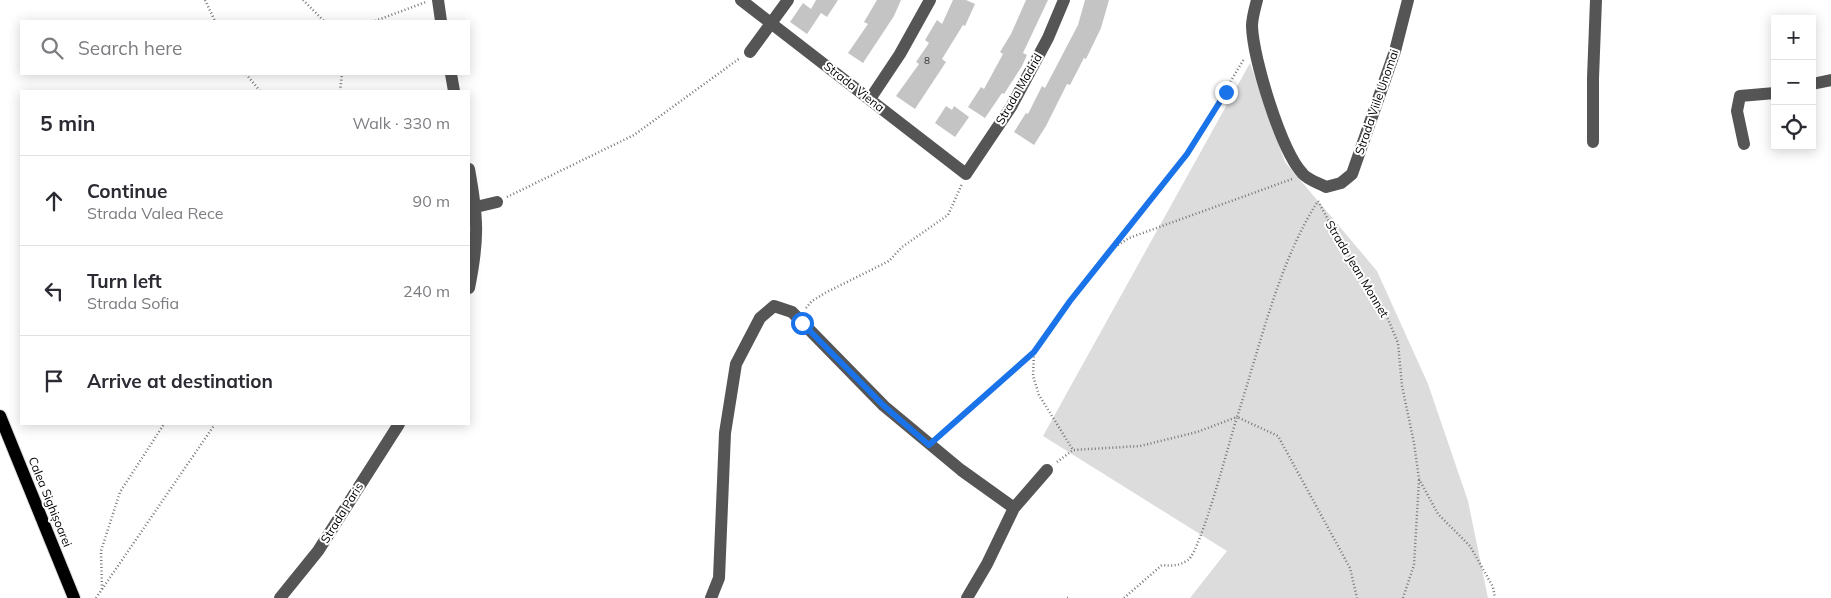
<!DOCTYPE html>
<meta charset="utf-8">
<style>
:root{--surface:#fff;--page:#f7f7f7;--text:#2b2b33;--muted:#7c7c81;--line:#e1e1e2}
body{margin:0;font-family:Mulish,sans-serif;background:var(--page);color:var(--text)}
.controls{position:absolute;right:15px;top:15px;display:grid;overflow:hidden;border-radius:0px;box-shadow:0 2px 12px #0003}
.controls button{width:45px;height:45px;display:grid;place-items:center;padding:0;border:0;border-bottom:1px solid var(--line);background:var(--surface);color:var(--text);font:25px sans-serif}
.stop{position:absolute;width:15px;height:15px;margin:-11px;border:4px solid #1a73e8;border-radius:50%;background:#fff}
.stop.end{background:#1a73e8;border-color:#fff;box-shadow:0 1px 5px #0008}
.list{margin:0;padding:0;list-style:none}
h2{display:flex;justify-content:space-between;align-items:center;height:65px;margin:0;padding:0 20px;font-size:21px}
h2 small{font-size:16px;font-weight:400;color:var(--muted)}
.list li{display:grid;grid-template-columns:32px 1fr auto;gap:15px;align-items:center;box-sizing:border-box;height:90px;padding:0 20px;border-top:1px solid var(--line)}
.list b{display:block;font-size:19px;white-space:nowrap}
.list p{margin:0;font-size:16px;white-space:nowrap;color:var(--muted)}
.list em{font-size:16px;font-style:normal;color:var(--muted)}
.icon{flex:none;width:28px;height:28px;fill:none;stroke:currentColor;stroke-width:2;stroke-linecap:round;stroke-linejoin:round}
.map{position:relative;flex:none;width:1831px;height:598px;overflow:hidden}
.search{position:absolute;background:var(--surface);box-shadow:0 2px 12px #0003;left:20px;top:20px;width:450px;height:55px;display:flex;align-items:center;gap:12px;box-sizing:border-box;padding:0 18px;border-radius:0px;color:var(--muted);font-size:19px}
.panel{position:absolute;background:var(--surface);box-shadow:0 2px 12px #0003;left:20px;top:90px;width:450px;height:335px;border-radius:0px}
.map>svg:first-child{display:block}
</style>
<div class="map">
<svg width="1831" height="598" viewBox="0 0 1831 598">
<rect width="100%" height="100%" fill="#fff"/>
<!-- green -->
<path fill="#dcdcdc" d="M 1250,63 L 1285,162 L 1377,271 L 1428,384 L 1468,501 L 1488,598 L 1190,598 L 1227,551 L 1043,436 Z"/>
<!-- building -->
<path fill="#c4c4c4" d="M 816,0 L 838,0 L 827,17 L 821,13 L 807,34 L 790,22 L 803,3 L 811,9 Z
M 877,0 L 901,0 L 894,16 L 863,63 L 848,53 L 868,24 L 864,22 Z
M 953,0 L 966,0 L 975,4 L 965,26 L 963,25 L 942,59 L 946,62 L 915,109 L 896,96 L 919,64 L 916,62 L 929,43 L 925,40 L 937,20 L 942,24 Z
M 1026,0 L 1048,0 L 1023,53 L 1027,55 L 1022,66 L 1004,94 L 1002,93 L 985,118 L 968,107 L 981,87 L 984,89 L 1003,54 L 1000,52 L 1011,34 Z
M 1085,0 L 1109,0 L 1101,28 L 1086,59 L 1084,58 L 1070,85 L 1067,84 L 1046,126 L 1034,145 L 1014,132 L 1026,113 L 1028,114 L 1042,86 L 1045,88 L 1078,25 Z
M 946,106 L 952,110 L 954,106 L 969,117 L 955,137 L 935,123 Z"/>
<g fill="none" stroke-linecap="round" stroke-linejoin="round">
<defs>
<path id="major" d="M 0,416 L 74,598"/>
</defs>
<!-- major casing -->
<use href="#major" stroke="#dbdbdb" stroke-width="14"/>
<!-- path -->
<path stroke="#777" stroke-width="2.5" stroke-dasharray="1 2.5" stroke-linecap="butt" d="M 205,0 L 215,21
M 303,0 L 324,21
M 375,21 L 426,2
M 246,74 L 260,91
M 340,91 L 342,74
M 507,197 L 634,135 L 740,58
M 1318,201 L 1341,244 L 1365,278 L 1385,312 L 1398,343 L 1402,386 L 1414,443 L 1419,479 L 1438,514 L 1470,546 L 1493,587 L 1495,598
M 1112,249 L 1129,238 L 1292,179
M 806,308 L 812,301 L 825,293 L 889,261 L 902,247 L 948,215 L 962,184
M 1034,353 L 1033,376 L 1039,395 L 1073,450 L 1140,446 L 1197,432 L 1237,417 C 1260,347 1278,263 1318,201
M 938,436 L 1034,352 L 1070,301 L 1187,154 L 1244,59
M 1057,462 L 1073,450
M 102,589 L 101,551 L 120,492 L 164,424
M 96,598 L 215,424
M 1067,598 L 1068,598
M 1124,598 L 1162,565 C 1172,566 1179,566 1188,560 C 1201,551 1230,439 1237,417 L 1278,436 L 1350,568 L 1357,598
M 1403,598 L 1414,565 L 1419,480"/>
<!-- minor -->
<path stroke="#555" stroke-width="12" d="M 438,0 L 441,21
M 741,0 L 966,174 L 1011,107 L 1048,38 L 1064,0
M 1257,0 C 1255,8 1252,18 1252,26 C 1253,58 1281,151 1303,174 C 1308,180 1319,183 1326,187 L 1341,183 L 1352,174 L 1395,51 L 1408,0
M 750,52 L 788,0
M 451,74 L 454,91
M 1812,84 L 1831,80
M 870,99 L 900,54 L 930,0
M 1593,142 L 1593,78 L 1596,0
M 1744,144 L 1737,111 L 1740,96 L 1775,93
M 469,169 C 478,218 479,239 469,288
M 476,207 L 497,202
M 280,598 L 318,551 L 399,424
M 711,598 L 719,578 L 725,433 L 736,364 L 760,318 L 774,306 L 792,312 L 884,406 L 961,470 L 1014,508
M 967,598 L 987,564 L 1014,508 L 1047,470"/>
<!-- major -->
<use href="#major" stroke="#000" stroke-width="12"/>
</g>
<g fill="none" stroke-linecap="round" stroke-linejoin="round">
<!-- route -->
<path stroke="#1a73e8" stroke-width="6" d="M 802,323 L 884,406 L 929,445 L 1034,352 L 1070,301 L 1187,154 L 1226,92"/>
</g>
<g text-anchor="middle" stroke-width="4" stroke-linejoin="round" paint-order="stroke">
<!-- number labels -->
<g font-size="10" fill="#313131">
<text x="927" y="64">8</text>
</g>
<!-- street labels -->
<g font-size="12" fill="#000" stroke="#fff">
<text transform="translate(854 87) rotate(38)" y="4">Strada Viena</text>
<text transform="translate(1019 89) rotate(-60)" y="4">Strada Madrid</text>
<text transform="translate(1377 102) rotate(-71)" y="4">Strada Viile Unomai</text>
<text transform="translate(1357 269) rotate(59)" y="4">Strada Jean Monnet</text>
<text transform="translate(50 502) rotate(68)" y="4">Calea Sighișoarei</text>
<text transform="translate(342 513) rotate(-58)" y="4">Strada Paris</text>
</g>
</g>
</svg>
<div class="controls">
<button>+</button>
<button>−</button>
<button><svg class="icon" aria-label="locate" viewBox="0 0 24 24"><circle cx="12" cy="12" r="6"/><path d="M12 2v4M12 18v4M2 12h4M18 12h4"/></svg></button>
</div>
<div class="stop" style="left:802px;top:323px"></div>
<div class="stop end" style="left:1226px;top:92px"></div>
<div class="search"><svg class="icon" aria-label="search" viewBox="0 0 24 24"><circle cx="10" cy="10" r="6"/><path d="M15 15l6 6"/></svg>Search here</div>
<section class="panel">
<h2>5 min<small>Walk · 330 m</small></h2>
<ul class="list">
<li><svg class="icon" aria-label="ahead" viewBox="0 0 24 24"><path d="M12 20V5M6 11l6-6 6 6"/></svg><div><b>Continue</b><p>Strada Valea Rece</p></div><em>90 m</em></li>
<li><svg class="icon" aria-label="left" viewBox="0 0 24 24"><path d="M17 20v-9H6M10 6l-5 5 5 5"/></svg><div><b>Turn left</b><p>Strada Sofia</p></div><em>240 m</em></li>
<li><svg class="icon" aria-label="arrive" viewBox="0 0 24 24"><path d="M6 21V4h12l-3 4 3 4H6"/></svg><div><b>Arrive at destination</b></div></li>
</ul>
</section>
</div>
